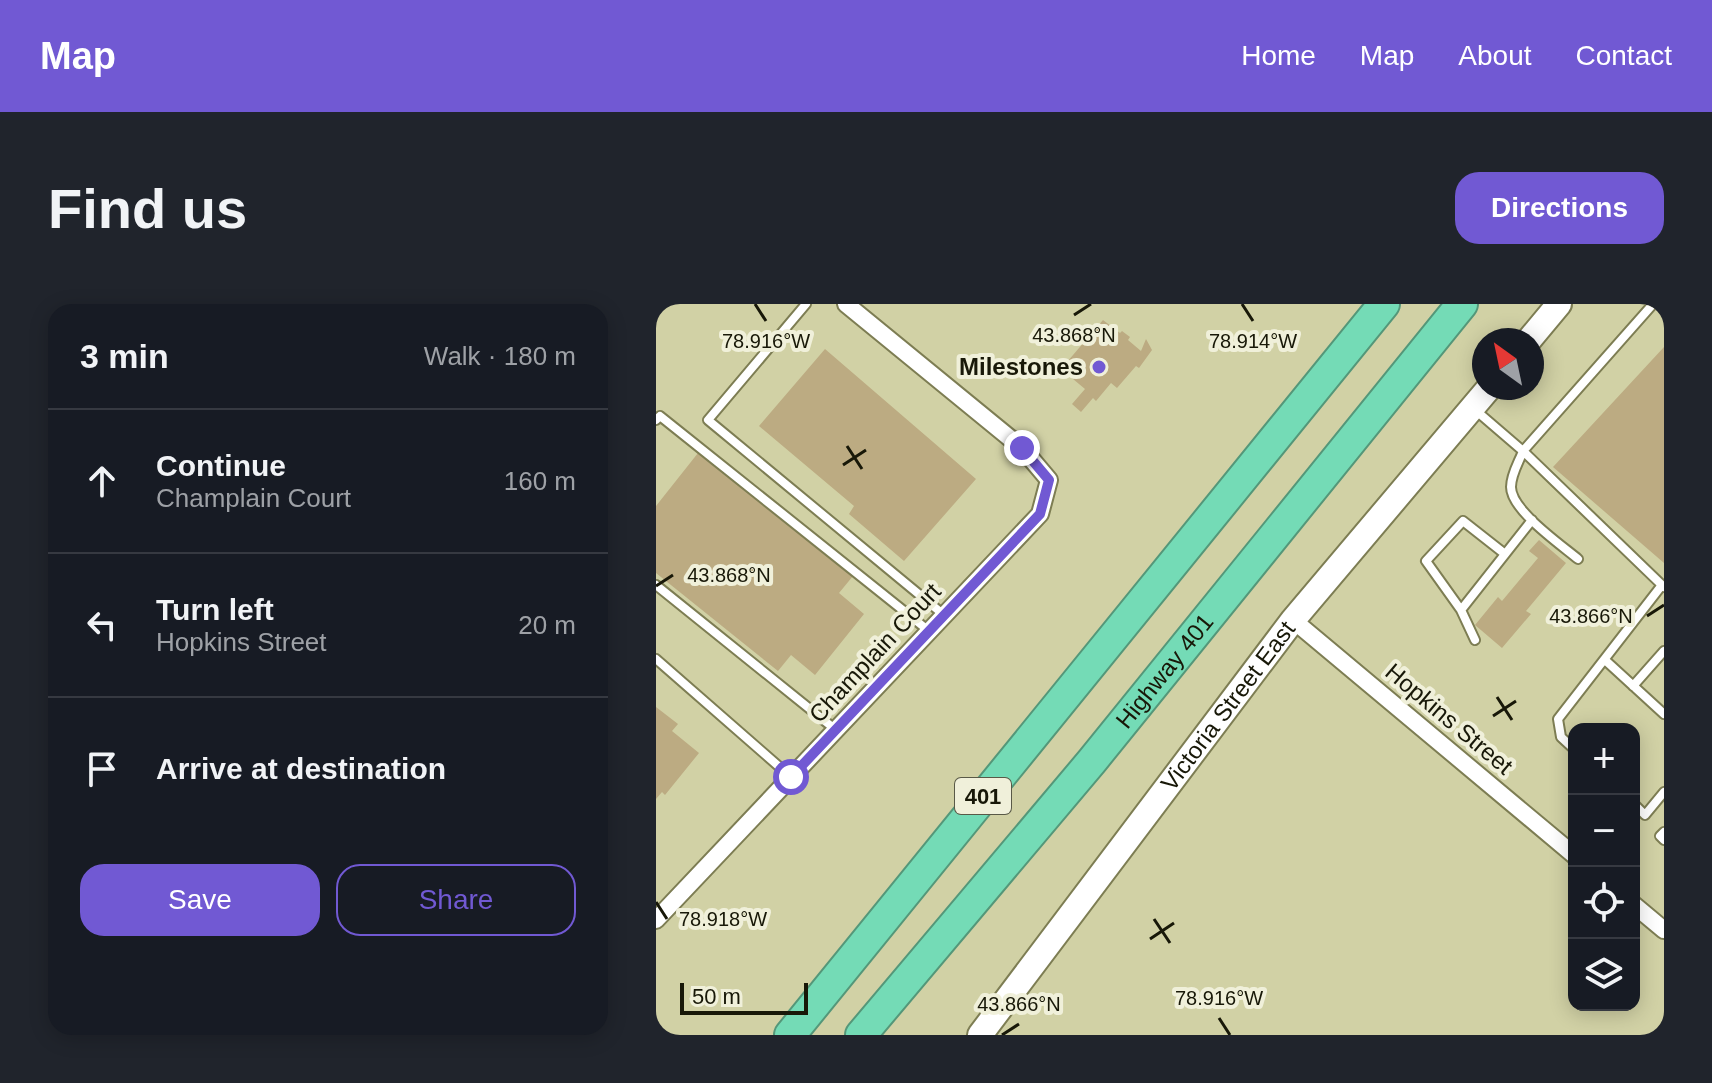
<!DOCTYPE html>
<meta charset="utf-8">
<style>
:root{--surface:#171b24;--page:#20242c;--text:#f1f3f6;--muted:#9ea1a6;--line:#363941;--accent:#7159d3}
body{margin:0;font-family:Helvetica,sans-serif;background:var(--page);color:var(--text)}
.controls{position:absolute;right:24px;bottom:24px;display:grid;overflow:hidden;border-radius:16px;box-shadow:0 4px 20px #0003}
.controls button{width:72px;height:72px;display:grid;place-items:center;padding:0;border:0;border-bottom:2px solid var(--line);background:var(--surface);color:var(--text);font:40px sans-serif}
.compass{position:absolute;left:816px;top:24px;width:72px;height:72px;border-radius:50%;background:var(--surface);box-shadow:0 4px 20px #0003;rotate:327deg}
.scale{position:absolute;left:24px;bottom:20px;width:128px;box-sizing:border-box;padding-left:8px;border:4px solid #181808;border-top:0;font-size:22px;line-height:28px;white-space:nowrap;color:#181808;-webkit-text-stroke:6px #f0f0da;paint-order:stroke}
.stop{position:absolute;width:24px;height:24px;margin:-18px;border:6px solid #7159d3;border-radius:50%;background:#fff}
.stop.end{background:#7159d3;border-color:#fff;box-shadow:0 2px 8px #0008}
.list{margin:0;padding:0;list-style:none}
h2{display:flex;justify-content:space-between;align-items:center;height:104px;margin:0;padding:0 32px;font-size:34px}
h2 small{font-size:26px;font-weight:400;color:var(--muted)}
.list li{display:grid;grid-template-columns:52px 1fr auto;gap:24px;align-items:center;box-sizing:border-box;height:144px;padding:0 32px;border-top:2px solid var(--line)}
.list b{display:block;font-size:30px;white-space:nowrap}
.list p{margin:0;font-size:26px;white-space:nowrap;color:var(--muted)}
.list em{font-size:26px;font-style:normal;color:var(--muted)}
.actions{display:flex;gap:16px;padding:24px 32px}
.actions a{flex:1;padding:18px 0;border:2px solid var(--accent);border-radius:24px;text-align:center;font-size:28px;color:var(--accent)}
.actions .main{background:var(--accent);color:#fff}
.icon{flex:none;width:44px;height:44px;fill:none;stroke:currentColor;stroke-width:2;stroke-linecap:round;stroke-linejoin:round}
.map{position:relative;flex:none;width:1008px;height:731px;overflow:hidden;border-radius:24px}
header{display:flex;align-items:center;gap:48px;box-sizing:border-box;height:112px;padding:0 40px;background:var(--accent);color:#fff}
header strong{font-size:38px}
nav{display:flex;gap:44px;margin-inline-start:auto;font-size:28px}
.intro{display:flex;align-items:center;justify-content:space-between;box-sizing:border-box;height:192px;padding:0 48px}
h1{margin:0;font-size:56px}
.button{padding:20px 36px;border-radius:24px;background:var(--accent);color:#fff;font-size:28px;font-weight:700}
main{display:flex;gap:48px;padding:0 48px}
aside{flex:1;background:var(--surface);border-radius:24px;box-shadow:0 4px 20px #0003}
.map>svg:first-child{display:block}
</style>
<header>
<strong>Map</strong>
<nav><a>Home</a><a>Map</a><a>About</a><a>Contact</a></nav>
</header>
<div class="intro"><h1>Find us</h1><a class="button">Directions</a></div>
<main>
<aside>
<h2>3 min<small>Walk · 180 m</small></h2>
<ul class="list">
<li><svg class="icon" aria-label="ahead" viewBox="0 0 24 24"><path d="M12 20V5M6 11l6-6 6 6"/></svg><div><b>Continue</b><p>Champlain Court</p></div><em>160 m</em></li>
<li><svg class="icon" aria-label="left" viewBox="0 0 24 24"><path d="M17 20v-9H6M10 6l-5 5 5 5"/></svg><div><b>Turn left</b><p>Hopkins Street</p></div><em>20 m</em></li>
<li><svg class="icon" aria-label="arrive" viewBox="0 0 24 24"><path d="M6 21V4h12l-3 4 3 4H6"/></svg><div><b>Arrive at destination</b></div></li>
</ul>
<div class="actions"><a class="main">Save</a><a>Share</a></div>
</aside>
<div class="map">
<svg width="1008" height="731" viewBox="0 0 1008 731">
<rect width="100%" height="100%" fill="#d1d1a5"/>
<!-- building -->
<path fill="#bcab82" d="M 447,16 L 464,29 L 466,27 L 474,33 L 472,36 L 485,47 L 490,35 L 496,46 L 483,64 L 480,62 L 461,84 L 455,79 L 440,97 L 437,94 L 425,108 L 416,100 L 429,85 L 405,65 Z
M 1008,43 L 1008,259 L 897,163 Z
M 169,45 L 320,175 L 248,257 L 193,210 L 198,202 L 103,122 Z
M 42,149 L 197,272 L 183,289 L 208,310 L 159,371 L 135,351 L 122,367 L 0,269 L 0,202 Z
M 883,236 L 910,259 L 870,307 L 875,310 L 846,344 L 819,321 L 842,293 L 846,297 L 882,254 L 873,247 Z
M 0,403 L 22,420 L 16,427 L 43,449 L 9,491 L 6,488 L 0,495 Z"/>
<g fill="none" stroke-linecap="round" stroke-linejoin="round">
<defs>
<path id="service" d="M 150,0 L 52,116 L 288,311
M 817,104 L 867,147 L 1008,283
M 0,116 L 4,112 L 273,327
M 849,250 L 807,217 L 770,257 L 805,306 L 876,216
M 922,255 C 904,240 855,206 855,183 C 855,170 863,158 867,147 L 997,0
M 0,281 L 180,426
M 805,306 L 819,336
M 0,355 L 135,473
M 949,356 L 1008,410
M 977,382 L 1008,347
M 918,445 L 905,433 L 902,415 L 1006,281
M 978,500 L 989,511 L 1008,488
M 1008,528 L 1004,532 L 1008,536"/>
<path id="minor" d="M 637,316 L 918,551
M 978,601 L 1008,626
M 0,616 L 384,210 L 393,176 L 366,144 L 190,0"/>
<g id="secondary">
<path d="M 873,36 L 903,0"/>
<path id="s1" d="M 324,731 L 637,316 L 833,84"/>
</g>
<g id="motorway">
<path d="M 134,731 L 728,0"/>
<path id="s2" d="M 205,731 L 436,457 L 806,0"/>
</g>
</defs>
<!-- service casing -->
<use href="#service" stroke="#7d7d53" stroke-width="12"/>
<!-- minor casing -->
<use href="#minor" stroke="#7d7d53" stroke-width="20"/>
<!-- secondary casing -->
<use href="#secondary" stroke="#7d7d53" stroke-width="28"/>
<!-- motorway casing -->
<use href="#motorway" stroke="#549779" stroke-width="34"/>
<!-- service -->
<use href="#service" stroke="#fff" stroke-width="8"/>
<!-- minor -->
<use href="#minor" stroke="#fff" stroke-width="16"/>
<!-- secondary -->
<use href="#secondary" stroke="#fff" stroke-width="24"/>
<!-- motorway -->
<use href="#motorway" stroke="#74dbb6" stroke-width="30"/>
</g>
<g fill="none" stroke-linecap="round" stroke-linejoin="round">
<!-- route -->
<path stroke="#7159d3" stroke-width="10" d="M 135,473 L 384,210 L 393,176 L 366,144"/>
</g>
<!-- ticks -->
<path fill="none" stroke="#181808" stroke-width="3" d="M 99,0 L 110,17M 586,0 L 597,17M 418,11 L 435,0M 191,142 L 206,165M 187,161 L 210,146M 0,282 L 17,271M 991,312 L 1008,301M 841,393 L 856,416M 837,412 L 860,397M 0,598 L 11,615M 498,615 L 514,639M 494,635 L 518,619M 563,714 L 574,731M 346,731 L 363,720"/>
<!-- markers -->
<circle fill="#7159d3" stroke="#f0f0da" stroke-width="3" cx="443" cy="63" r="8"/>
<g text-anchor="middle" stroke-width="8" stroke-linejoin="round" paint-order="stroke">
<!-- shield labels -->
<rect fill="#f0f0da" stroke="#595947" stroke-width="2" x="299" y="474" width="56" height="36" rx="6"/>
<g font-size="22" font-weight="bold" fill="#181808">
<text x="327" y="500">401</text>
</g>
<!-- poi labels -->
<g font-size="24" font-weight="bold" fill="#181808" stroke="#f0f0da" text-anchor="end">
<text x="427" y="71">Milestones</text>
</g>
<!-- street labels -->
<g font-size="24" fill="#181808" stroke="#f0f0da">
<text transform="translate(219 349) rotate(-47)" y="8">Champlain Court</text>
<text dy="8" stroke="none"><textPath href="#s2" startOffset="474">Highway 401</textPath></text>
<text dy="8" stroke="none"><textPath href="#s1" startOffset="412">Victoria Street East</textPath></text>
<text transform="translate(793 415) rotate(40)" y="8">Hopkins Street</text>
</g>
</g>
<g font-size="20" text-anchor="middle" fill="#181808" stroke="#f0f0da" stroke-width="8" stroke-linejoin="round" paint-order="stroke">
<text x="418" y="38">43.868°N</text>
<text x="110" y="44">78.916°W</text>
<text x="597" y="44">78.914°W</text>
<text x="73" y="278">43.868°N</text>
<text x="935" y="319">43.866°N</text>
<text x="67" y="622">78.918°W</text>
<text x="563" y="701">78.916°W</text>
<text x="363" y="707">43.866°N</text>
</g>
</svg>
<div class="controls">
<button>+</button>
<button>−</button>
<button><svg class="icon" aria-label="locate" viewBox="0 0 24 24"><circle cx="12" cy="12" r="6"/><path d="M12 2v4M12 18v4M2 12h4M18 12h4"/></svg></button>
<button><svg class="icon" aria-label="layers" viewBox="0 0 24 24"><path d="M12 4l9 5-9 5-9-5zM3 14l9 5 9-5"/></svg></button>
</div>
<svg class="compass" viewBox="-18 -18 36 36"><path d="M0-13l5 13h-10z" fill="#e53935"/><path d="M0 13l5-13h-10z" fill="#9ea1a6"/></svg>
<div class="scale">50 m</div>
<div class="stop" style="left:135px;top:473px"></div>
<div class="stop end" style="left:366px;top:144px"></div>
</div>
</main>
